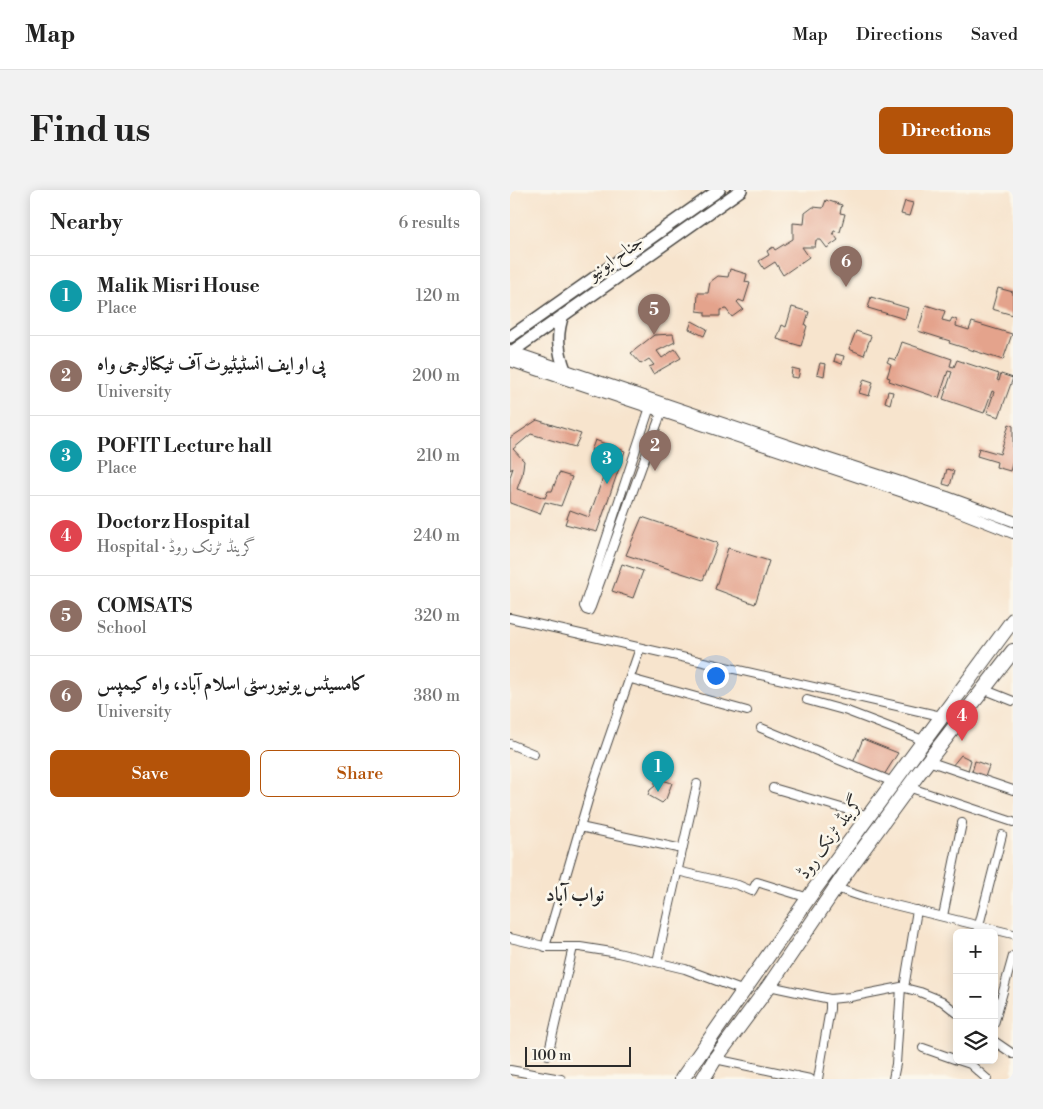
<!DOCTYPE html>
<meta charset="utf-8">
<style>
:root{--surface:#fff;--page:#f2f2f2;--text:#222;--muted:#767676;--line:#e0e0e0;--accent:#b45309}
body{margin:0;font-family:"Libre Bodoni",Amiri,serif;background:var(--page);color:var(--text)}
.controls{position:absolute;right:15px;bottom:15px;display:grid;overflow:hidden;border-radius:8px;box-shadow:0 2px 12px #0003}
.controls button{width:45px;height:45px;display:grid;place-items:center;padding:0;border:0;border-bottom:1px solid var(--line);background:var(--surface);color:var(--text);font:25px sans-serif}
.scale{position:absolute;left:15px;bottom:12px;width:106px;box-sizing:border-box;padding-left:5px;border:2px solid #2b2b2b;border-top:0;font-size:14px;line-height:18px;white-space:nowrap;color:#2b2b2b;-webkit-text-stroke:4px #fbf7ec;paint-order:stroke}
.you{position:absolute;left:205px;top:485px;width:18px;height:18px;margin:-12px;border:4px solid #fff;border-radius:50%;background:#1a73e8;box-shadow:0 0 0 8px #1a73e833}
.badge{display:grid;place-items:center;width:32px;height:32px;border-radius:50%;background:var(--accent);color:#fff;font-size:16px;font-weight:700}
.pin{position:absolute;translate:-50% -41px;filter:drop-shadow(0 1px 2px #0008)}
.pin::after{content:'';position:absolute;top:26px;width:18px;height:15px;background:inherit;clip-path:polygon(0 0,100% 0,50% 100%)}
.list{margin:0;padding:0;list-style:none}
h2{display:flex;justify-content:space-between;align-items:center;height:65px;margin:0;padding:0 20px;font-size:21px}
h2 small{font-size:16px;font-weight:400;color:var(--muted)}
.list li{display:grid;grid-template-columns:32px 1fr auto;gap:15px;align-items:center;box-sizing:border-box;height:80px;padding:0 20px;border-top:1px solid var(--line)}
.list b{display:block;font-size:19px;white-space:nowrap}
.list p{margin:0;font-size:16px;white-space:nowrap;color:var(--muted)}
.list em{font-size:16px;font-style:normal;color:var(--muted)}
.actions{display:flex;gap:10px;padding:15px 20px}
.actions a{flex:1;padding:11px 0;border:1px solid var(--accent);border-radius:8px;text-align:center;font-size:18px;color:var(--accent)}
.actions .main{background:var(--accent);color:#fff}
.icon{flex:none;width:28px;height:28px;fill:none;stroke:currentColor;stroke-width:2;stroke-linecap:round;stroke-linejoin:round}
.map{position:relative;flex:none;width:503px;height:889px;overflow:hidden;border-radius:8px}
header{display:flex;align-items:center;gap:30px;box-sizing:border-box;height:70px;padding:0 25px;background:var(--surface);border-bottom:1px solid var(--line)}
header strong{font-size:24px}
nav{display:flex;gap:28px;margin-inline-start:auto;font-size:18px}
.intro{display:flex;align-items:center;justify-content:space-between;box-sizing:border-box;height:120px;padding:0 30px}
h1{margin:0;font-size:35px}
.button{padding:12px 22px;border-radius:8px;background:var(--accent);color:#fff;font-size:18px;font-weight:700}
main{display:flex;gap:30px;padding:0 30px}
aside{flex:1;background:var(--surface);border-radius:8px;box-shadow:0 2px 12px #0003}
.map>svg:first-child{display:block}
</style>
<header>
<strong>Map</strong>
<nav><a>Map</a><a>Directions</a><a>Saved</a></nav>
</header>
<div class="intro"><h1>Find us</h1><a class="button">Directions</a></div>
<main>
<aside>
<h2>Nearby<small>6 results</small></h2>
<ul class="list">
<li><span class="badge" style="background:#0f9aa8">1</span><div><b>Malik Misri House</b><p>Place</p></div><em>120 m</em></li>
<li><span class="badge" style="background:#8d6e63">2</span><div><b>پی او ایف انسٹیٹیوٹ آف ٹیکنالوجی واہ</b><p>University</p></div><em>200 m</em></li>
<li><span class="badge" style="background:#0f9aa8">3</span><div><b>POFIT Lecture hall</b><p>Place</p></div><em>210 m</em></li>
<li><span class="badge" style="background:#e0444e">4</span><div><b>Doctorz Hospital</b><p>Hospital · گرینڈ ٹرنک روڈ</p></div><em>240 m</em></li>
<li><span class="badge" style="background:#8d6e63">5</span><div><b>COMSATS</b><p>School</p></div><em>320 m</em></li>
<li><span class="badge" style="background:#8d6e63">6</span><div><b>کامسیٹس یونیورسٹی اسلام آباد، واہ کیمپس</b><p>University</p></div><em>380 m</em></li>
</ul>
<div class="actions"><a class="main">Save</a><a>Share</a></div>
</aside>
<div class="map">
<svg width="503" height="889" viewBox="0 0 503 889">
<rect width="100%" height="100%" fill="#fbf7ec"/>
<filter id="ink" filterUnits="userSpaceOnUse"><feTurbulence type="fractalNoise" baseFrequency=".02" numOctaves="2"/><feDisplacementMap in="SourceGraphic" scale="10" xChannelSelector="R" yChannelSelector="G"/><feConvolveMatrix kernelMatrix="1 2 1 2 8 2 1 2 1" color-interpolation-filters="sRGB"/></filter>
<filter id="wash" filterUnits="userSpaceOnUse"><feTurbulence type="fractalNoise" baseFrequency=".0096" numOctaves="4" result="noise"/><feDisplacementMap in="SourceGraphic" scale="20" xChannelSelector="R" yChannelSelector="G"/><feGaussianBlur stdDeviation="1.12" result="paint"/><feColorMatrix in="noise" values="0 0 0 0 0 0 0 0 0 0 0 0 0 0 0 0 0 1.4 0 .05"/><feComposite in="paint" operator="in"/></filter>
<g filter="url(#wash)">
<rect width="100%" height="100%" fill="#f7e4cd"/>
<g id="blocks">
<!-- building -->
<path fill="#e4a38c" d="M 316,10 L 332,15 L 330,23 L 335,24 L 330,42 L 324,41 L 323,43 L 328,50 L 317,58 L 311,50 L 306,50 L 305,57 L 292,57 L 299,67 L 273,85 L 265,72 L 254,79 L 249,71 L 259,65 L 257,61 L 263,57 L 265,60 L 283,49 L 283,33 L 294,34 L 295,23 L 303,17 L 313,18 Z
M 395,11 L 403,13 L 399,26 L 391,24 Z
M 220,79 L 237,84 L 235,92 L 240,93 L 234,112 L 229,110 L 227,112 L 233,119 L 222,127 L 216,119 L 210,120 L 210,126 L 195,126 L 195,122 L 187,121 L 188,103 L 198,103 L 200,92 L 208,86 L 218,87 Z
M 488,98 L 503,102 L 503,125 L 482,119 Z
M 361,107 L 398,118 L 395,129 L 358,118 Z
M 416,115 L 435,121 L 432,130 L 440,132 L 442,128 L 447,130 L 446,136 L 459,140 L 462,132 L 502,144 L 493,170 L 439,153 L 440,151 L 408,141 Z
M 282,117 L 299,122 L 295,135 L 297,136 L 291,156 L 267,149 L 272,135 L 276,137 Z
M 182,131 L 197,139 L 194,146 L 179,139 Z
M 346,141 L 361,146 L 354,165 L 339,159 Z
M 163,144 L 165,152 L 147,161 L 152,168 L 165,159 L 171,168 L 143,184 L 139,177 L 144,175 L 139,169 L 131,174 L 121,163 L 144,145 Z
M 392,152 L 442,169 L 440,176 L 444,177 L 447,170 L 489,184 L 487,190 L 489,191 L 491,184 L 503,188 L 489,227 L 477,223 L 484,202 L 482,201 L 474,223 L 433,209 L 442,182 L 438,181 L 429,208 L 379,191 L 380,188 L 377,187 L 381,174 L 377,172 L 379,168 L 386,170 Z
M 326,164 L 334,166 L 332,174 L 324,171 Z
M 310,173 L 316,174 L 314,186 L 307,184 Z
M 282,178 L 290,180 L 288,188 L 281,187 Z
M 354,189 L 363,192 L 359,206 L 349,203 Z
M 378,201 L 383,202 L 380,214 L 375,212 Z
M 27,230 L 71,244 L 65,257 L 21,244 L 3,259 L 14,271 L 12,285 L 7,299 L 35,308 L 38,301 L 42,301 L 49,283 L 62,287 L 51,316 L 35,312 L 30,324 L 0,313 L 0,287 L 3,278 L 0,280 L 0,248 Z
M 499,234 L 503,236 L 503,271 L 500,281 L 486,277 L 487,272 L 467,266 L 469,258 L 490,264 Z
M 85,250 L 115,261 L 87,342 L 55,334 L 60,320 L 79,327 L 100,268 L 81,261 Z
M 437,279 L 444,281 L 440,296 L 433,294 Z
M 132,327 L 208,353 L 193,390 L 116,365 Z
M 218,358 L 259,371 L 245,414 L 205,399 Z
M 112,374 L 133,381 L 123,408 L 102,401 Z
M 353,549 L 388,563 L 374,585 L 343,573 Z
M 451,565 L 461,570 L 458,581 L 442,576 Z
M 465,571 L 479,576 L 475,587 L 462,582 Z
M 149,589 L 162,593 L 156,609 L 152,613 L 138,605 L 140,600 L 145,596 L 145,592 Z"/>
</g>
</g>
<g filter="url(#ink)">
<use href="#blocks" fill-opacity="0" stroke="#4a4743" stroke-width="1"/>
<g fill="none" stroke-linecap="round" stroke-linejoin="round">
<defs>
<path id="street" d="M 141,214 L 74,416 L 76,420 L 79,421 L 81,417 L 153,218
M 0,428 L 431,526
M 121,489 L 237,521
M 473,499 L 503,511
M 297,510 L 337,521 L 413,550
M 251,538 L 383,592
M 0,554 L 24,564
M 418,571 L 503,600
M 398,597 L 503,632
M 263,598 L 359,626
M 70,637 L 172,659
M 167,681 L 228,695 L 242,701 L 247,692 L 299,708
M 326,698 L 356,708 L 503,744
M 433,726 L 452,633
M 467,743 L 492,645
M 0,748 L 38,757 L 70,757 L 108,763 L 175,779 L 234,801
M 35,757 L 81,600 L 130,458
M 147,772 L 187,594
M 259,796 L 320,809 L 340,807 L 391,797 L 410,802 L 432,811 L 447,823
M 394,798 L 407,720
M 484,834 L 503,766
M 484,851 L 503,864
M 413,858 L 447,870
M 38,865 L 63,757
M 205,869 L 300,889
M 448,870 L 460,874 L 477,889
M 0,880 L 51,889
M 308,889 L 320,819 L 320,809
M 383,889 L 386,874 L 391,797"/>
<path id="secondary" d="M 0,161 L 304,264 L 437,307 L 503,331
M 0,171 L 435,316 L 503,343"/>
<path id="primary" d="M 53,125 C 46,145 48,161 55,180
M 0,147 L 209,0
M 0,163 L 231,0"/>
<path id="highway" d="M 172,889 L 304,700 L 503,430
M 193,889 L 205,869 L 259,796 L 335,684 L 408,584 L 503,461"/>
</defs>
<!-- street casing -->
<use href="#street" stroke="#4a4743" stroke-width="10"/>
<!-- secondary casing -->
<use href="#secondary" stroke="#4a4743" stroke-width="12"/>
<!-- primary casing -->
<use href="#primary" stroke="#4a4743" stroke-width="14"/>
<!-- highway casing -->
<use href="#highway" stroke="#4a4743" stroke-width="16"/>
<!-- street -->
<use href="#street" stroke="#fff" stroke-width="8"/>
<!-- secondary -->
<use href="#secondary" stroke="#fff" stroke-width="10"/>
<!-- primary -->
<use href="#primary" stroke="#fff" stroke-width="11"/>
<!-- highway -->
<use href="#highway" stroke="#fff" stroke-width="14"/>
</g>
</g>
<g text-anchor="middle" stroke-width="5" stroke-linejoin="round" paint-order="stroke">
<!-- street labels -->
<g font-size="18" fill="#2b2b2b" stroke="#fbf7ec">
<text transform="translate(105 67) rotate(-35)" y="6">جناح ایونیو</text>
<text transform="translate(320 647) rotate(-54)" y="6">گرینڈ ٹرنک روڈ</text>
</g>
<!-- quarter labels -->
<g font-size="20" font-weight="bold" fill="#2b2b2b" stroke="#fbf7ec">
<text x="65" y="711">نواب آباد</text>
</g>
</g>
</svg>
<div class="controls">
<button>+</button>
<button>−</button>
<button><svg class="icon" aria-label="layers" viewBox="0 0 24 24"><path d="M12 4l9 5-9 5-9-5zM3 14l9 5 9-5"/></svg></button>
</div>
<div class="scale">100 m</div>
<div class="you"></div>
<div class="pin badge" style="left:148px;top:602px;background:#0f9aa8">1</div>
<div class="pin badge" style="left:145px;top:281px;background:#8d6e63">2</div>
<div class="pin badge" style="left:97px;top:294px;background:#0f9aa8">3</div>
<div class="pin badge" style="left:452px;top:551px;background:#e0444e">4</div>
<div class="pin badge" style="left:144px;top:145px;background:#8d6e63">5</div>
<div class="pin badge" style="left:336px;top:97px;background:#8d6e63">6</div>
</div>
</main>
